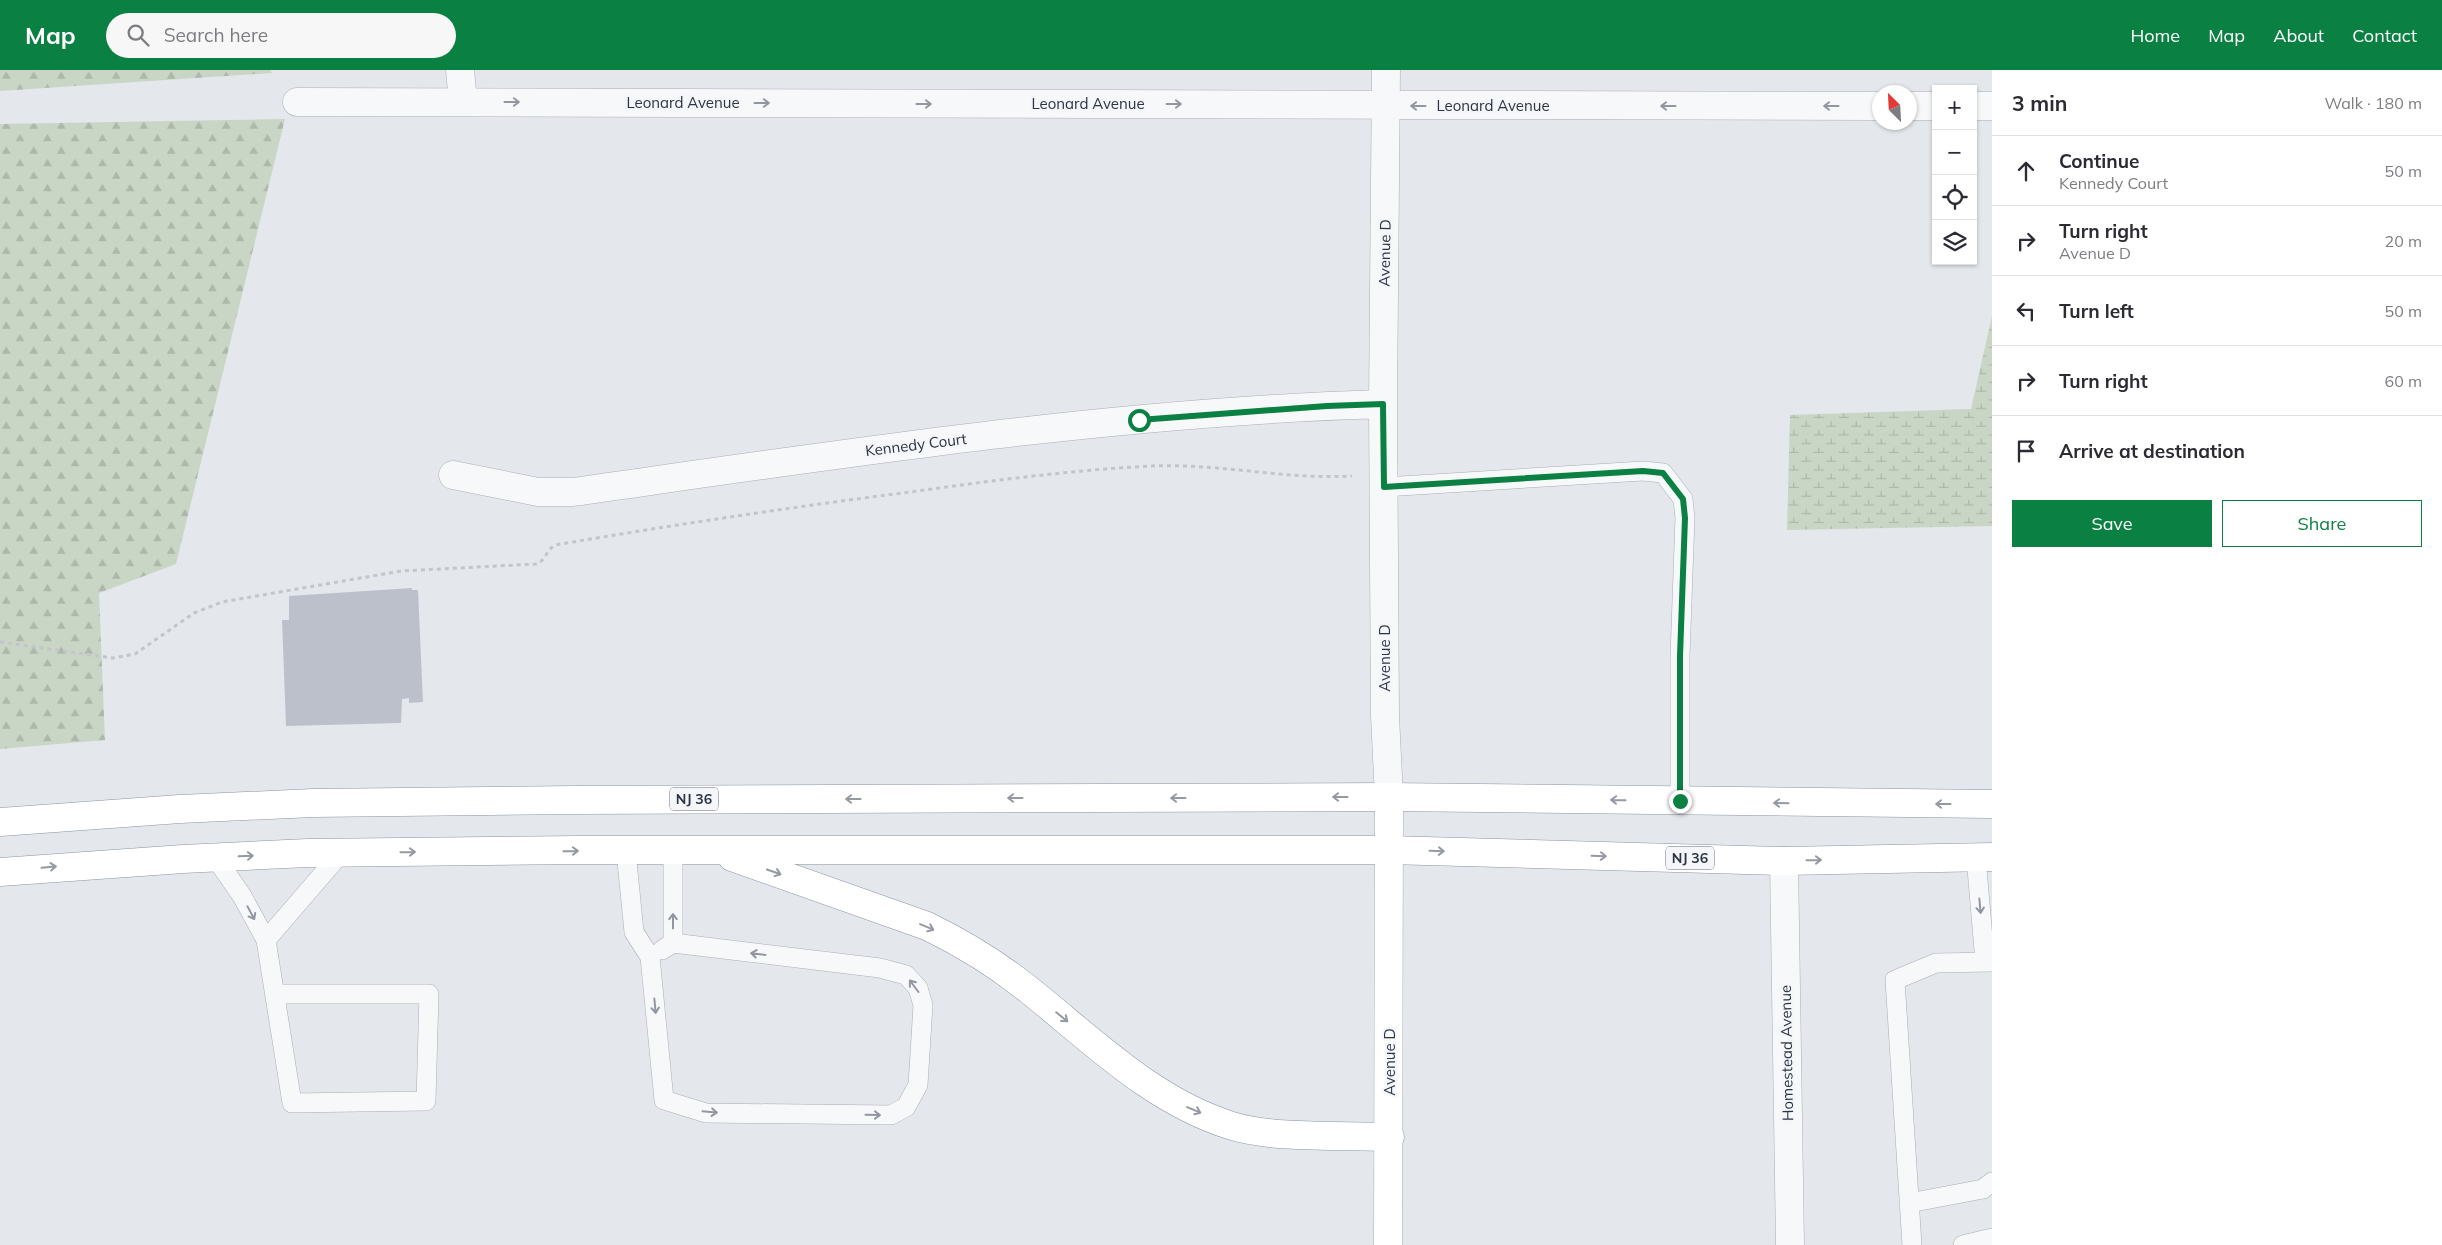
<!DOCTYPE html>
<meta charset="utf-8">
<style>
:root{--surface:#fff;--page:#f7f7f7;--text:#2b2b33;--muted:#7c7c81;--line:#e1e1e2;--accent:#0b8043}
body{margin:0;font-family:Mulish,sans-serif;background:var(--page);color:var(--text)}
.controls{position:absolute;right:15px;top:15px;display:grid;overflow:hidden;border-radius:0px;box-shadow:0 1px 4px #0004}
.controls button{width:45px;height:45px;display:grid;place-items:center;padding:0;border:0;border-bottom:1px solid var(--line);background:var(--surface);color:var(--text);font:25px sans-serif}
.compass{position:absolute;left:1872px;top:15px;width:45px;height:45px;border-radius:50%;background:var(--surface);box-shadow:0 1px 4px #0004;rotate:336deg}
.stop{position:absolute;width:15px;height:15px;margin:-11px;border:4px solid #0b8043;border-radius:50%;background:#fff}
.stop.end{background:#0b8043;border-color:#fff;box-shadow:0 1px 5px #0008}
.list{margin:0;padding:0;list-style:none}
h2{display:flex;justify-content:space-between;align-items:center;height:65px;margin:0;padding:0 20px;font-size:21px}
h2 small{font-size:16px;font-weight:400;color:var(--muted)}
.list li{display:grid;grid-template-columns:32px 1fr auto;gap:15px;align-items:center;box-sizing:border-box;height:70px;padding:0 20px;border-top:1px solid var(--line)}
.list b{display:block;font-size:19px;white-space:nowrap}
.list p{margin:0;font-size:16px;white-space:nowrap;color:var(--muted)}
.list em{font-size:16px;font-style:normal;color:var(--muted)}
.actions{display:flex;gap:10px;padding:15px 20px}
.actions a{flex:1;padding:11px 0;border:1px solid var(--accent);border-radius:0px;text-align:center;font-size:18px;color:var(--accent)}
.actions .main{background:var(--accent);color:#fff}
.icon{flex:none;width:28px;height:28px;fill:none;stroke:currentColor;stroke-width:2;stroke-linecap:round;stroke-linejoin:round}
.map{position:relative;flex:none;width:1992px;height:1175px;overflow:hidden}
header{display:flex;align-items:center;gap:30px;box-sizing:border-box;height:70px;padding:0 25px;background:var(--accent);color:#fff}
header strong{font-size:24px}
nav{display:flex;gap:28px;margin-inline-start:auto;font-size:18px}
.search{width:350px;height:45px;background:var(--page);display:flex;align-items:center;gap:12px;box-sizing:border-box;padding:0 18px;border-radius:28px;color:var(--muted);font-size:19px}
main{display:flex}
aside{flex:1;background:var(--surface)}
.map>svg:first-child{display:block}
</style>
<header>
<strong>Map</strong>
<div class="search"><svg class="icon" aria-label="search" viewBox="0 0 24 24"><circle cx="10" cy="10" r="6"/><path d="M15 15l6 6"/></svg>Search here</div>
<nav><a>Home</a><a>Map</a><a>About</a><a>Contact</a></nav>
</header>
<main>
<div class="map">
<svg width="1992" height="1175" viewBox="0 0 1992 1175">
<defs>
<pattern id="forest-firs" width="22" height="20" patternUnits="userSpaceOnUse" patternTransform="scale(1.25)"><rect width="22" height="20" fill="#c9d6c5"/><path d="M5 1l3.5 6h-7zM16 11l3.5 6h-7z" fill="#adb8ab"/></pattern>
<pattern id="wetland-marsh" width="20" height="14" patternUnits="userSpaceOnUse" patternTransform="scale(1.25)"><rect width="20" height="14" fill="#c9d6c5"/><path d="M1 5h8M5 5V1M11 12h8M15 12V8" fill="none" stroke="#adb8ab"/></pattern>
</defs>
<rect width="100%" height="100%" fill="#e4e7ec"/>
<!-- forest -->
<path fill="url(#forest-firs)" d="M 0,0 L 270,0 L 272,3 L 0,21 Z
M 285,49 L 176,494 L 99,523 L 105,670 L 0,679 L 0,54 Z"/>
<!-- wetland -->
<path fill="url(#wetland-marsh)" d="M 1992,246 L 1992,456 L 1787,460 L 1790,345 L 1971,339 Z"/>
<!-- building -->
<path fill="#bbc0ca" d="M 412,518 L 412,520 L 418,520 L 423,632 L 409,633 L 409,628 L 402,629 L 401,653 L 286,656 L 282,550 L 289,550 L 289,526 Z"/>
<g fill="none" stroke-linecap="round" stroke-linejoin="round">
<defs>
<path id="lane" d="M 1384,417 L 1643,401 L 1663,403 L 1683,429 L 1685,448 L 1680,586 L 1680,731
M 626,781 L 634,862 L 650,887 L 664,1030 L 706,1043 L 891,1045 L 906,1037 L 918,1015 L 923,935 L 918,918 L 906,905 L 880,898 L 673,873
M 215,787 L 242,826 L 266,870 L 341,783
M 1976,787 L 1985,892
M 266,870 L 292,1033 L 426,1031 L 429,924 L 275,924
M 662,880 L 673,873 L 673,781
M 1909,1133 L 1983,1119 L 1992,1112
M 1912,1175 L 1895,910 L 1936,893 L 1992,892
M 1963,1175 L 1992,1168"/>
<path id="street" d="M 460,0 L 463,32
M 1386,0 L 1383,334 L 1385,646 L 1389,727
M 297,32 L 1880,36
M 1910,36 L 1936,36
M 1973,36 L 1992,36
M 453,405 L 538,422 L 573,422 C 842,384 1112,342 1383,334
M 1784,791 L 1790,1175"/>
<path id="secondary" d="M 1388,1175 L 1389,727"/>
<path id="highway" d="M 0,752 L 180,739 L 313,733 L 575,730 L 1389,727 L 1992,734
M 732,787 L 927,856 C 962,873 998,895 1029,920 C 1093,971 1152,1031 1232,1056 C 1275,1069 1343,1065 1390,1067
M 0,802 L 183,789 L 308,783 L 579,780 L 1388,780 L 1784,791 L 1992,787"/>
</defs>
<!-- lane casing -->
<use href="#lane" stroke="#a9aeb7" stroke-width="20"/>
<!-- street casing -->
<use href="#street" stroke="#a9aeb7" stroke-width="29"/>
<!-- secondary casing -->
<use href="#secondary" stroke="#a9aeb7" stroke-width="29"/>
<!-- highway casing -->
<use href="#highway" stroke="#8b94a3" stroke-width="29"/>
<!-- path -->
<path stroke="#c2c5cb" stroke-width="3" stroke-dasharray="4 4" stroke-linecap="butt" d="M 0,572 L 113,588 L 135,584 L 194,543 L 222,532 L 401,501 L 536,494 C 546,491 546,480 555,475 C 673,455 792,437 910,422 C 990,411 1071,400 1151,396 C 1219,393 1285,410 1352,406"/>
<!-- lane -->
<use href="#lane" stroke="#f7f8fa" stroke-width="19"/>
<!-- street -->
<use href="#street" stroke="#f7f8fa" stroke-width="28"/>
<!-- secondary -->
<use href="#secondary" stroke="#fff" stroke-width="28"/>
<!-- highway -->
<use href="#highway" stroke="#fff" stroke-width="28"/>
</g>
<!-- one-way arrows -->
<defs><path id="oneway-shaft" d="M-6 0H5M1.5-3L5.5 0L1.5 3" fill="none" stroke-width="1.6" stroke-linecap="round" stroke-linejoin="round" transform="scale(1.25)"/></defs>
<g stroke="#9196a0">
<use href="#oneway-shaft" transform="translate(512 32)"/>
<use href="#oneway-shaft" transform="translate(762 33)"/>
<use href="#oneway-shaft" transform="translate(924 34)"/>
<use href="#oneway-shaft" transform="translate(1174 34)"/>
<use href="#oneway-shaft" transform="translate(1418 36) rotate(-180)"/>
<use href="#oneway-shaft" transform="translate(1668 36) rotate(180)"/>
<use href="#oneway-shaft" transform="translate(1831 36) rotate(180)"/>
<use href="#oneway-shaft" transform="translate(1980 836) rotate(85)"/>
<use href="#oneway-shaft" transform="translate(251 843) rotate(62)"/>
<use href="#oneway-shaft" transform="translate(673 851) rotate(-90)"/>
<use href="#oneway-shaft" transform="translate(758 884) rotate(-173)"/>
<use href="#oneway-shaft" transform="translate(914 916) rotate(-127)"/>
<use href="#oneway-shaft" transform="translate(655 936) rotate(85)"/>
<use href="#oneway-shaft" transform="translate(710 1042) rotate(5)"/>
<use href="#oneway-shaft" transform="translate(873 1045) rotate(1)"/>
</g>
<g stroke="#959aa2">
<use href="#oneway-shaft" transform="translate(1340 727) rotate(180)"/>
<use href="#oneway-shaft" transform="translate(1015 728) rotate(180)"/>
<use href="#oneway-shaft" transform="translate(1178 728) rotate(180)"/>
<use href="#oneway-shaft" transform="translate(853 729) rotate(180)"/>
<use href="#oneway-shaft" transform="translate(1618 730) rotate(-179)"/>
<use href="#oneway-shaft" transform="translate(1781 733) rotate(-179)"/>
<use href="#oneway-shaft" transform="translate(1943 734) rotate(-180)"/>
<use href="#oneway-shaft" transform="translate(571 781) rotate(-1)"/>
<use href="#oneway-shaft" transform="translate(1437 781) rotate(2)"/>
<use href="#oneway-shaft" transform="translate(408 782) rotate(-1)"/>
<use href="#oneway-shaft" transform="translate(246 786) rotate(-2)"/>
<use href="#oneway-shaft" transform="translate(1599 786) rotate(2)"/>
<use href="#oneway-shaft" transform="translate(1814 790) rotate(-1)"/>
<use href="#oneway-shaft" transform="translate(49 797) rotate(-5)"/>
<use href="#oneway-shaft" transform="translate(774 802) rotate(19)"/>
<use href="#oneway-shaft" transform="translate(927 857) rotate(23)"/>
<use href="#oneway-shaft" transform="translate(1062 947) rotate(39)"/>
<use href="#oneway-shaft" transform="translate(1194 1040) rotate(23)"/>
</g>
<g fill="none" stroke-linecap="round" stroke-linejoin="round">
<!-- route -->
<path stroke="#0b8043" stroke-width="6" d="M 1139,350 L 1327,336 L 1383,334 L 1384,417 L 1643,401 L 1663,403 L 1683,429 L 1685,448 L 1680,586 L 1680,731"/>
</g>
<g text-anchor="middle" stroke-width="5" stroke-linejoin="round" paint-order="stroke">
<!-- shield labels -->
<g fill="#f4f6f9" stroke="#676e7b" stroke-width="1">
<rect x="670" y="717.5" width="48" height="23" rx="4"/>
<rect x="1666" y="776.5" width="48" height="23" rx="4"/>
</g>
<g font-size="14" font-weight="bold" fill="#2b3445">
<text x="694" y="734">NJ 36</text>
<text x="1690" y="793">NJ 36</text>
</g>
<!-- street labels -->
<g font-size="15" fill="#2b3445" stroke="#f4f6f9">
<text x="683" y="38">Leonard Avenue</text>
<text x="1088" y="39">Leonard Avenue</text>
<text x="1493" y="41">Leonard Avenue</text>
<text transform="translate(1385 183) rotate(-89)" y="5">Avenue D</text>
<text transform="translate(916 375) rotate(-7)" y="5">Kennedy Court</text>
<text transform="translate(1385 588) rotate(-90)" y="5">Avenue D</text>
<text transform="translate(1787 983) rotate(-91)" y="5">Homestead Avenue</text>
<text transform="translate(1390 992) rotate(-90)" y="5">Avenue D</text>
</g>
</g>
</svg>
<div class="controls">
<button>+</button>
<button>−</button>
<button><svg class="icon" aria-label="locate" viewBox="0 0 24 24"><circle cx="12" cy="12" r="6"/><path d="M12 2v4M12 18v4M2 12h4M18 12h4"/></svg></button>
<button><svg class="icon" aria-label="layers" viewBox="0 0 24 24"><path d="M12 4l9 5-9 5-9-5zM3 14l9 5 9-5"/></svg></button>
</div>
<svg class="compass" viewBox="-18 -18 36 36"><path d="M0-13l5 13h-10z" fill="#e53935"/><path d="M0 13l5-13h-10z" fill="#7c7c81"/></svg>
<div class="stop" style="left:1139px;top:350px"></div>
<div class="stop end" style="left:1680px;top:731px"></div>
</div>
<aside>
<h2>3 min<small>Walk · 180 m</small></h2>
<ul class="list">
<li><svg class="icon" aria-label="ahead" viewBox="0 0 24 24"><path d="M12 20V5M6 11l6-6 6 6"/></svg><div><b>Continue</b><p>Kennedy Court</p></div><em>50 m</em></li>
<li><svg class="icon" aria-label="right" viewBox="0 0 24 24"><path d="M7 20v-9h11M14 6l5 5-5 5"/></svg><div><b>Turn right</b><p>Avenue D</p></div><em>20 m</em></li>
<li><svg class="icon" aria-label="left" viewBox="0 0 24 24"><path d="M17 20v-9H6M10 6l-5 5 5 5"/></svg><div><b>Turn left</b></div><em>50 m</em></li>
<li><svg class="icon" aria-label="right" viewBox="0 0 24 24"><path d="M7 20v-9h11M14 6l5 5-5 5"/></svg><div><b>Turn right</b></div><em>60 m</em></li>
<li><svg class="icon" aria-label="arrive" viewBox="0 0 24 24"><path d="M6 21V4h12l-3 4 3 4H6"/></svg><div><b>Arrive at destination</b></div></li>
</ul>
<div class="actions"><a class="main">Save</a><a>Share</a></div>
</aside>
</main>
